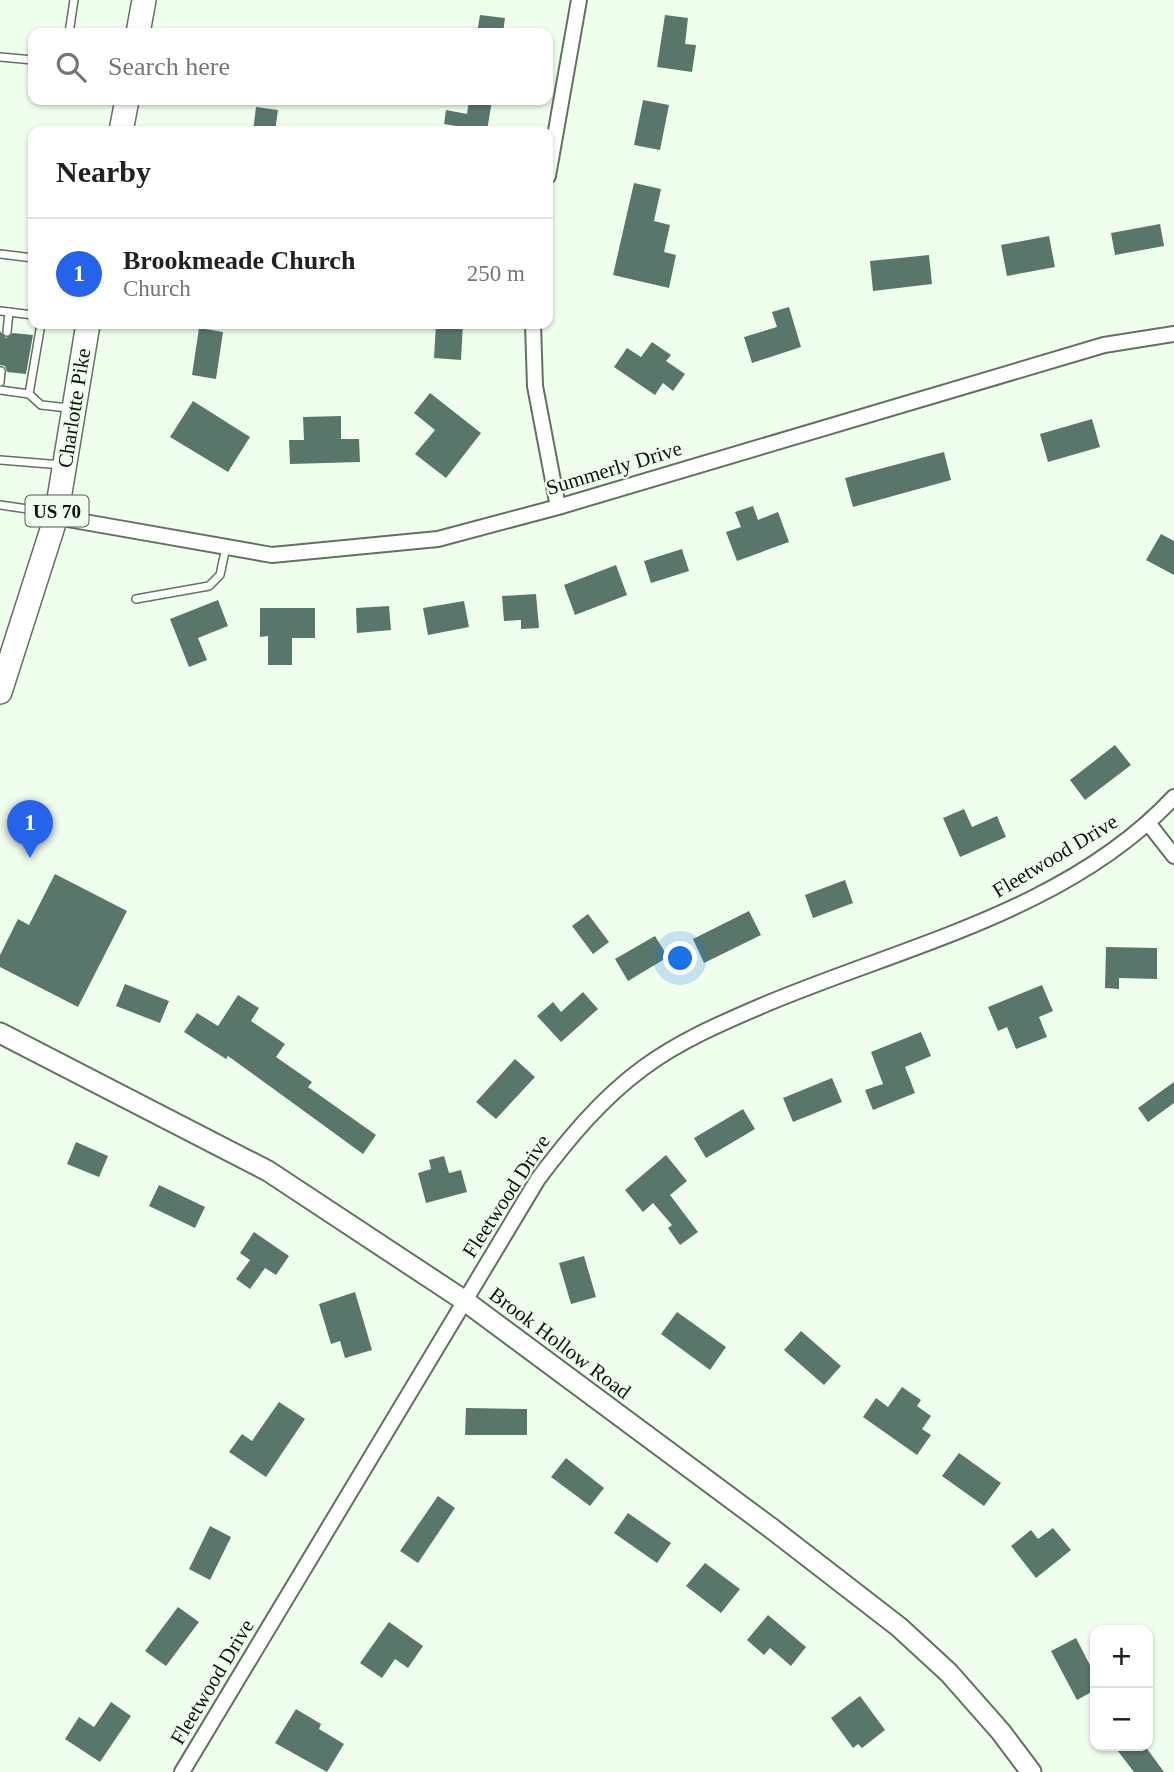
<!DOCTYPE html>
<meta charset="utf-8">
<style>
:root{--surface:#fff;--page:#f6f6f6;--text:#202124;--muted:#757577;--line:#e0e0e0;--accent:#2563eb}
body{margin:0;font-family:Georgia,serif;background:var(--page);color:var(--text)}
.controls{position:absolute;right:21px;bottom:21px;display:grid;overflow:hidden;border-radius:14px;box-shadow:0 2px 5px #0004}
.controls button{width:63px;height:63px;display:grid;place-items:center;padding:0;border:0;border-bottom:2px solid var(--line);background:var(--surface);color:var(--text);font:35px sans-serif}
.you{position:absolute;left:681px;top:959px;width:24px;height:24px;margin:-18px;border:5px solid #fff;border-radius:50%;background:#1a73e8;box-shadow:0 0 0 10px #1a73e833}
.badge{display:grid;place-items:center;width:46px;height:46px;border-radius:50%;background:var(--accent);color:#fff;font-size:23px;font-weight:700}
.pin{position:absolute;translate:-50% -58px;filter:drop-shadow(0 2px 4px #0008)}
.pin::after{content:'';position:absolute;top:37px;width:24px;height:21px;background:inherit;clip-path:polygon(0 0,100% 0,50% 100%)}
.list{margin:0;padding:0;list-style:none}
h2{display:flex;justify-content:space-between;align-items:center;height:91px;margin:0;padding:0 28px;font-size:30px}
h2 small{font-size:23px;font-weight:400;color:var(--muted)}
.list li{display:grid;grid-template-columns:46px 1fr auto;gap:21px;align-items:center;box-sizing:border-box;height:112px;padding:0 28px;border-top:2px solid var(--line)}
.list b{display:block;font-size:26px;white-space:nowrap}
.list p{margin:0;font-size:23px;white-space:nowrap;color:var(--muted)}
.list em{font-size:23px;font-style:normal;color:var(--muted)}
.icon{flex:none;width:38px;height:38px;fill:none;stroke:currentColor;stroke-width:2;stroke-linecap:round;stroke-linejoin:round}
.map{position:relative;flex:none;width:1174px;height:1772px;overflow:hidden}
.search{position:absolute;background:var(--surface);box-shadow:0 2px 5px #0004;left:28px;top:28px;width:525px;height:77px;display:flex;align-items:center;gap:18px;box-sizing:border-box;padding:0 24px;border-radius:14px;color:var(--muted);font-size:26px}
.panel{position:absolute;background:var(--surface);box-shadow:0 2px 5px #0004;left:28px;top:126px;width:525px;height:203px;border-radius:14px}
.map>svg:first-child{display:block}
</style>
<div class="map">
<svg width="1174" height="1772" viewBox="0 0 1174 1772">
<rect width="100%" height="100%" fill="#f0feee"/>
<!-- building -->
<path fill="#58776a" d="M 480,15 L 505,18 L 503,33 L 477,33 Z
M 665,15 L 688,18 L 685,44 L 696,45 L 692,72 L 657,67 Z
M 469,100 L 492,100 L 487,131 L 444,124 L 446,110 L 467,114 Z
M 643,100 L 669,105 L 660,150 L 634,145 Z
M 256,107 L 278,110 L 275,131 L 253,131 Z
M 634,183 L 661,189 L 654,221 L 670,225 L 664,252 L 676,255 L 669,288 L 613,275 Z
M 1160,224 L 1164,246 L 1115,255 L 1111,233 Z
M 1049,236 L 1055,267 L 1007,276 L 1001,245 Z
M 929,255 L 932,284 L 873,291 L 870,261 Z
M 789,307 L 801,347 L 752,363 L 744,337 L 777,327 L 772,312 Z
M 436,324 L 463,324 L 461,360 L 434,358 Z
M 199,328 L 223,332 L 216,379 L 192,375 Z
M 0,331 L 6,338 L 13,333 L 33,335 L 26,374 L 7,372 L 5,366 L 0,365 Z
M 652,342 L 671,355 L 666,361 L 685,374 L 673,391 L 663,383 L 655,395 L 614,367 L 627,348 L 641,357 Z
M 430,393 L 481,433 L 446,478 L 415,454 L 435,430 L 414,413 Z
M 193,401 L 250,437 L 228,472 L 170,437 Z
M 341,416 L 341,439 L 359,439 L 360,462 L 290,464 L 289,440 L 304,440 L 303,417 Z
M 1092,419 L 1100,447 L 1048,462 L 1040,434 Z
M 944,452 L 951,480 L 853,507 L 845,478 Z
M 753,506 L 758,520 L 778,512 L 789,542 L 737,561 L 726,532 L 741,527 L 735,512 Z
M 1161,534 L 1174,541 L 1174,575 L 1146,560 Z
M 682,549 L 689,571 L 651,583 L 644,561 Z
M 616,565 L 627,595 L 575,615 L 564,585 Z
M 536,594 L 539,628 L 521,629 L 521,620 L 504,621 L 502,596 Z
M 218,600 L 228,626 L 198,638 L 207,660 L 189,667 L 170,619 Z
M 464,601 L 469,627 L 428,635 L 423,608 Z
M 389,606 L 391,630 L 357,633 L 356,608 Z
M 260,608 L 315,608 L 315,638 L 292,638 L 292,665 L 268,665 L 268,636 L 260,637 Z
M 1115,745 L 1131,765 L 1085,800 L 1070,780 Z
M 964,809 L 972,827 L 997,816 L 1006,837 L 960,857 L 943,818 Z
M 55,874 L 127,911 L 78,1007 L 0,967 L 0,955 L 18,919 L 29,925 Z
M 845,880 L 853,903 L 813,918 L 805,895 Z
M 749,911 L 761,935 L 704,963 L 693,939 Z
M 588,914 L 609,942 L 593,954 L 572,926 Z
M 655,936 L 668,957 L 628,981 L 615,959 Z
M 1106,947 L 1157,948 L 1157,979 L 1119,978 L 1119,989 L 1105,988 Z
M 125,984 L 169,1001 L 160,1023 L 116,1006 Z
M 1042,985 L 1053,1011 L 1039,1017 L 1047,1037 L 1016,1049 L 1007,1027 L 998,1031 L 988,1007 Z
M 583,992 L 598,1009 L 561,1042 L 537,1016 L 553,1002 L 561,1012 Z
M 238,995 L 259,1008 L 251,1021 L 285,1044 L 276,1057 L 312,1082 L 308,1087 L 376,1135 L 363,1154 L 228,1056 L 226,1059 L 184,1032 L 197,1013 L 218,1026 Z
M 921,1032 L 931,1056 L 905,1067 L 915,1093 L 873,1110 L 865,1090 L 883,1084 L 871,1052 Z
M 515,1059 L 535,1077 L 496,1119 L 476,1102 Z
M 832,1078 L 842,1102 L 793,1122 L 783,1098 Z
M 1174,1082 L 1174,1103 L 1148,1122 L 1138,1108 Z
M 743,1109 L 755,1129 L 706,1158 L 694,1138 Z
M 76,1142 L 108,1156 L 99,1177 L 67,1164 Z
M 666,1155 L 687,1181 L 670,1195 L 698,1232 L 680,1245 L 668,1228 L 672,1225 L 653,1203 L 643,1212 L 625,1190 Z
M 444,1156 L 449,1173 L 461,1170 L 467,1192 L 426,1203 L 418,1173 L 431,1169 L 429,1160 Z
M 159,1185 L 205,1207 L 195,1228 L 149,1206 Z
M 254,1232 L 289,1256 L 276,1275 L 265,1268 L 250,1289 L 236,1279 L 250,1260 L 240,1253 Z
M 584,1256 L 596,1297 L 571,1304 L 559,1263 Z
M 355,1292 L 372,1350 L 345,1358 L 340,1341 L 331,1344 L 319,1304 Z
M 677,1312 L 726,1347 L 710,1370 L 661,1334 Z
M 801,1331 L 841,1366 L 824,1385 L 784,1350 Z
M 902,1387 L 921,1400 L 917,1406 L 931,1416 L 922,1429 L 931,1435 L 917,1455 L 863,1417 L 876,1398 L 888,1407 Z
M 279,1402 L 305,1419 L 266,1477 L 229,1452 L 242,1434 L 252,1441 Z
M 466,1408 L 527,1409 L 527,1435 L 465,1435 Z
M 959,1453 L 1001,1483 L 984,1506 L 942,1476 Z
M 566,1458 L 604,1488 L 590,1506 L 551,1477 Z
M 438,1496 L 455,1508 L 418,1563 L 400,1551 Z
M 628,1513 L 671,1543 L 657,1563 L 614,1533 Z
M 210,1526 L 231,1537 L 210,1580 L 189,1569 Z
M 1053,1528 L 1071,1550 L 1036,1578 L 1011,1546 L 1031,1530 L 1038,1539 Z
M 705,1563 L 740,1589 L 721,1613 L 686,1586 Z
M 178,1607 L 199,1622 L 166,1666 L 145,1651 Z
M 768,1615 L 806,1647 L 791,1666 L 770,1648 L 764,1655 L 747,1640 Z
M 389,1622 L 423,1646 L 408,1668 L 395,1659 L 382,1678 L 360,1663 Z
M 1076,1638 L 1095,1675 L 1095,1690 L 1077,1700 L 1051,1651 Z
M 860,1696 L 885,1730 L 862,1748 L 858,1744 L 853,1748 L 831,1718 Z
M 111,1702 L 131,1716 L 100,1762 L 65,1739 L 79,1717 L 94,1727 Z
M 296,1709 L 321,1724 L 319,1729 L 344,1744 L 327,1772 L 275,1743 Z
M 1114,1746 L 1145,1746 L 1164,1772 L 1134,1772 Z"/>
<g fill="none" stroke-linecap="round" stroke-linejoin="round">
<defs>
<path id="lane" d="M 69,33 L 74,0
M 0,57 L 33,60
M 0,254 L 33,258
M 33,288 L 33,289
M 0,311 L 33,315
M 7,332 L 9,312
M 0,382 L 1,371
M 0,390 L 29,394 L 41,324
M 29,394 L 41,405 L 69,408
M 0,460 L 62,465
M 0,505 L 55,513
M 136,599 L 209,586 L 220,575 L 226,547"/>
<path id="street" d="M 548,176 L 579,0
M 533,324 L 535,386 L 558,507
M 56,517 L 272,555 L 438,539 L 558,507 L 1104,345 L 1174,334
M 1149,824 L 1174,856
M 182,1772 L 538,1179 C 569,1138 601,1099 643,1068 C 681,1040 724,1022 766,1004 C 904,946 1069,910 1174,797"/>
<path id="secondary" d="M 0,1033 L 268,1171 L 465,1301 L 771,1528 L 899,1627 L 949,1673 L 1001,1732 L 1031,1772"/>
<path id="primary" d="M 138,33 L 144,0
M 121,131 L 127,100
M 0,692 L 56,517 L 88,324"/>
</defs>
<!-- lane casing -->
<use href="#lane" stroke="#5f735d" stroke-width="10"/>
<!-- street casing -->
<use href="#street" stroke="#5f735d" stroke-width="18"/>
<!-- secondary casing -->
<use href="#secondary" stroke="#5f735d" stroke-width="23"/>
<!-- primary casing -->
<use href="#primary" stroke="#5f735d" stroke-width="26"/>
<!-- lane -->
<use href="#lane" stroke="#fff" stroke-width="7"/>
<!-- street -->
<use href="#street" stroke="#fff" stroke-width="14"/>
<!-- secondary -->
<use href="#secondary" stroke="#fff" stroke-width="19"/>
<!-- primary -->
<use href="#primary" stroke="#fff" stroke-width="23"/>
</g>
<g text-anchor="middle" stroke-width="5" stroke-linejoin="round" paint-order="stroke">
<!-- shield labels -->
<rect fill="#f0feee" stroke="#505a4e" stroke-width="2" x="25.5" y="495.5" width="63" height="31" rx="5"/>
<g font-size="19" font-weight="bold" fill="#0b130a">
<text x="57" y="518">US 70</text>
</g>
<!-- street labels -->
<g font-size="21" fill="#0b130a" stroke="#f0feee">
<text transform="translate(74 408) rotate(-81)" y="7">Charlotte Pike</text>
<text transform="translate(614 468) rotate(-17)" y="7">Summerly Drive</text>
<text transform="translate(1055 856) rotate(-31)" y="7">Fleetwood Drive</text>
<text transform="translate(506 1196) rotate(-57)" y="7">Fleetwood Drive</text>
<text transform="translate(560 1343) rotate(37)" y="7">Brook Hollow Road</text>
<text transform="translate(212 1682) rotate(-59)" y="7">Fleetwood Drive</text>
</g>
</g>
</svg>
<div class="controls">
<button>+</button>
<button>−</button>
</div>
<div class="you"></div>
<div class="pin badge" style="left:30px;top:858px">1</div>
<div class="search"><svg class="icon" aria-label="search" viewBox="0 0 24 24"><circle cx="10" cy="10" r="6"/><path d="M15 15l6 6"/></svg>Search here</div>
<section class="panel">
<h2>Nearby<small></small></h2>
<ul class="list">
<li><span class="badge">1</span><div><b>Brookmeade Church</b><p>Church</p></div><em>250 m</em></li>
</ul>
</section>
</div>
